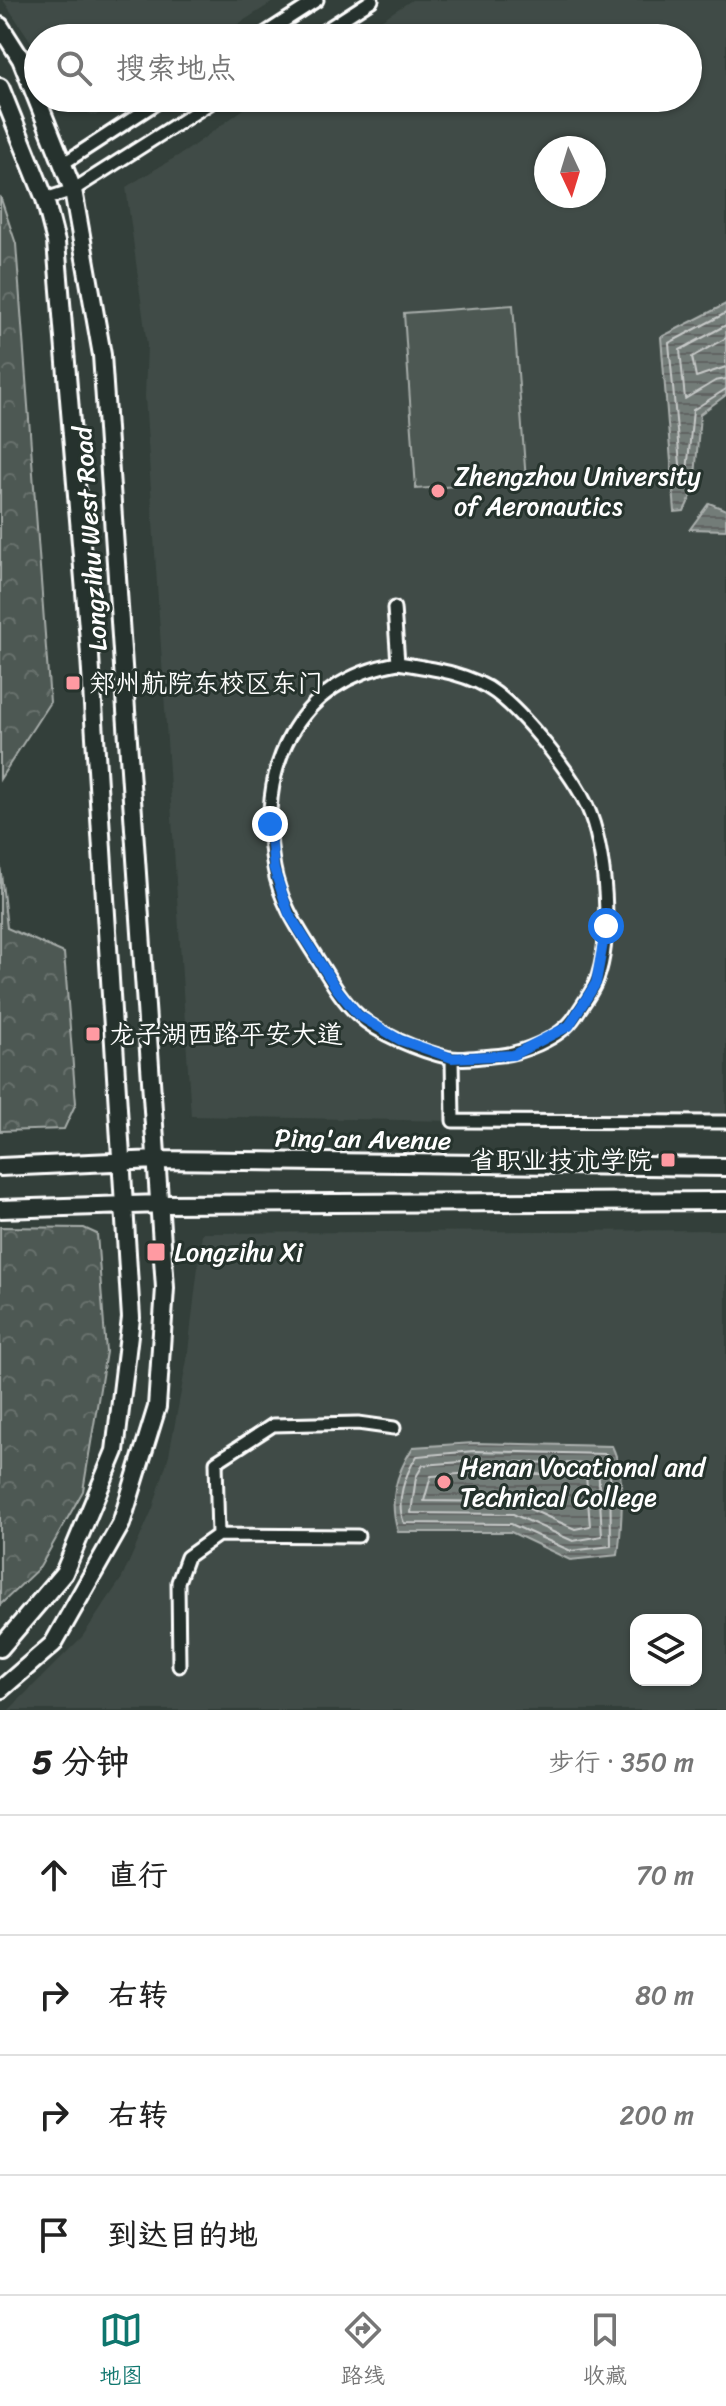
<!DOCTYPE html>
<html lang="zh">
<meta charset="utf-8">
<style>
:root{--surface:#fff;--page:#f2f2f2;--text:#222;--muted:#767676;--line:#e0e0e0;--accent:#0f766e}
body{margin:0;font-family:Sriracha,"LXGW WenKai TC",sans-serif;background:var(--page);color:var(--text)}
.controls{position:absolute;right:24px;bottom:24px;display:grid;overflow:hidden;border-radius:16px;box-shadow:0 2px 6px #0004}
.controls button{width:72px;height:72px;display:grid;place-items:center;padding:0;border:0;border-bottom:2px solid var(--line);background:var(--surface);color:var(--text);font:40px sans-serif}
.compass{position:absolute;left:534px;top:136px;width:72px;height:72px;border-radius:50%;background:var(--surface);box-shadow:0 2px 6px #0004;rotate:176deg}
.stop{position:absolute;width:24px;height:24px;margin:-18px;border:6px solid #1a73e8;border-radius:50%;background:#fff}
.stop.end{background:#1a73e8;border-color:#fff;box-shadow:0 2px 8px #0008}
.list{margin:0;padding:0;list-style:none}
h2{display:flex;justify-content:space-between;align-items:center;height:104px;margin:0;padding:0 32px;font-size:34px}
h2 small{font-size:26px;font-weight:400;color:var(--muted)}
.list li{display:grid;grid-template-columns:52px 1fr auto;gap:24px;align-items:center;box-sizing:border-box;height:120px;padding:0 32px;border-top:2px solid var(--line)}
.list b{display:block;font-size:30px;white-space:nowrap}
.list em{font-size:26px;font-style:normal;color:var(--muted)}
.icon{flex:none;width:44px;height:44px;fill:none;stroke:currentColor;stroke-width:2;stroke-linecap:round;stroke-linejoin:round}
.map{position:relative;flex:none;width:726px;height:1710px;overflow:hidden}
.search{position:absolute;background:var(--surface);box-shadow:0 2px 6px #0004;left:24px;right:24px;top:24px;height:88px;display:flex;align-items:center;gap:20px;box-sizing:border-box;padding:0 28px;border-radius:44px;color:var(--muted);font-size:30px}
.sheet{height:584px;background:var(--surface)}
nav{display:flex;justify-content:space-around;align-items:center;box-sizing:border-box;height:112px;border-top:2px solid var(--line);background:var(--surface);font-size:22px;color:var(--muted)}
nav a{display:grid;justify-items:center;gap:4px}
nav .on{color:var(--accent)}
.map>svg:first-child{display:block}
</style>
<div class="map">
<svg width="726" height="1710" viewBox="0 0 726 1710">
<defs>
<pattern id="park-crowns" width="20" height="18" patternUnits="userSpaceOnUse" patternTransform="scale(2)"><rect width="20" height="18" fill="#4d5853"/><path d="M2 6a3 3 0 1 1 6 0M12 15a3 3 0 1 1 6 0" fill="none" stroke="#68716d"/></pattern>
<pattern id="water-rules" width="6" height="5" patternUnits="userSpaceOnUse" patternTransform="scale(2)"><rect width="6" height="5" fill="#737b78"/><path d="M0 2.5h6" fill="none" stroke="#606462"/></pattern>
</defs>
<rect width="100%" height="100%" fill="#333f3a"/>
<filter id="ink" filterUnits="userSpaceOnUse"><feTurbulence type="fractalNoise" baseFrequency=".0125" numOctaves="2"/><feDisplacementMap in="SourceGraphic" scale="16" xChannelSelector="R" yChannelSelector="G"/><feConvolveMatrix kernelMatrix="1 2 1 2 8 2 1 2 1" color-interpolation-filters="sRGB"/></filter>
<g filter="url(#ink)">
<!-- built -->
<path fill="#404c47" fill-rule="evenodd" d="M 3,0 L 276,0 L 216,38 L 38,38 L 38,52 Z
M 412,0 L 726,0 L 726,1126 L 191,1116 L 145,396 L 147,345 L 126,187 L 186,151 L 259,98 L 688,98 L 688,38 L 353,38 ZM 546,148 L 594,148 L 594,196 L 546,196 Z
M 64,98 L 122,98 L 95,116 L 68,104 Z
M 726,1230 L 726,1710 L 9,1710 L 82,1637 L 122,1578 L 153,1508 L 169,1455 L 187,1360 L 202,1233 ZM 636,1620 L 696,1620 L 696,1680 L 636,1680 Z"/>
<!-- grass -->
<path fill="#4d5853" stroke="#a6aca9" stroke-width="2" d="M 513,305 L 526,481 L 416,489 L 404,313 Z"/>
<!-- park -->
<path fill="url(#park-crowns)" stroke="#a6aca9" stroke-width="2" d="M 0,196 L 16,244 L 50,702 L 0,779 Z
M 0,864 L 7,928 L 64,953 L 76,1103 L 64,1129 L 0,1131 Z
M 0,1227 L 84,1228 L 97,1234 L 106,1352 L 83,1491 L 40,1567 L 0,1605 Z"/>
<!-- water -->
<path fill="url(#water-rules)" stroke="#abb0ae" stroke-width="2" d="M 726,304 L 726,395 L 700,414 L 694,490 L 684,511 L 675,512 L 661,337 Z
M 709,503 L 726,510 L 726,530 L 690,529 Z
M 474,1443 L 612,1446 C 626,1475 622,1522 618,1555 L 570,1560 L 511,1532 L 398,1532 C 388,1500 396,1474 413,1447 Z"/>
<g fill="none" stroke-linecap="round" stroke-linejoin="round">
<!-- shore -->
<path stroke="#c7cac9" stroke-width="2" d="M 726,313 L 669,343 L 681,475 L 687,472 L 693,410 L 726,389
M 726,325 L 680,350 L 685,399 L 715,381 L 726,379
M 726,338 L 692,357 L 696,377 L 726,367
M 474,1451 L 606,1454 L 610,1461 L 611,1546 L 571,1551 L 511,1524 L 404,1523 C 395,1501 405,1475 417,1456 Z
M 474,1461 L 598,1464 L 602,1536 L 573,1541 L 513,1514 L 411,1513 L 416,1477 L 423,1465 Z
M 474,1473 L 586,1475 L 590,1526 L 575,1529 L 514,1502 L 424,1501 L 431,1476 Z"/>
<defs>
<path id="street" d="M 258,38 L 317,0
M 313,38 L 372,0
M 64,163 L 164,98
M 45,199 L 73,190 L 218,98
M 394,608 L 398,663 C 429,668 470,673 496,693 C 525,715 571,772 587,806 C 606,847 614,942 595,984 C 590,995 582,1005 576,1015 C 561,1039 519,1055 492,1056 C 479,1057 462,1060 450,1058 C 420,1051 379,1035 357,1014 C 341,999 330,979 318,960 C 300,931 280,903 274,868 C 256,770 294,681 398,663
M 452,1058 L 453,1121 L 726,1122
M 218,1535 L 216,1462 L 273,1425 L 358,1423 L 394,1428
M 179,1666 L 178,1582 L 187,1557 L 218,1535 L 358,1536"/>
<path id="secondary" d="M 0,26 L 21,59 L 73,190 L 102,355 L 165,1288 L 157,1407 L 121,1524 L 53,1644 L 0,1690
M 0,87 L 45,199 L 56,242 L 89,640 L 131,1318 L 115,1451 L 64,1573 L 0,1648
M 0,1167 L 157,1160 L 726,1167
M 0,1209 L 162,1204 L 726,1201"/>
</defs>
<!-- street casing -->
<use href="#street" stroke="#fff" stroke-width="17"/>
<!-- secondary casing -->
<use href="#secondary" stroke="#fff" stroke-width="22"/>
<!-- street -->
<use href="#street" stroke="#26332d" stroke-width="11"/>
<!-- secondary -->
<use href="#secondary" stroke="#26332d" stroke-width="16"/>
</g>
</g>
<g fill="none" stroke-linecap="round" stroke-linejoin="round" filter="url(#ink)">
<!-- route -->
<path stroke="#1a73e8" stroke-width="10" d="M 270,824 L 274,869 L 289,914 L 336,988 L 358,1015 L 400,1040 L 452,1058 L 513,1055 L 569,1026 L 596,983 L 606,926"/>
</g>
<!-- markers -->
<g fill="#ff9aa2" stroke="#26332d" stroke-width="3">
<circle cx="438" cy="491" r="8"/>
<rect x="65" y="675" width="16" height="16" rx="4"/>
<rect x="85" y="1026" width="16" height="16" rx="4"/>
<rect x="660" y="1152" width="16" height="16" rx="4"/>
<rect x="146" y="1242" width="20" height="20" rx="4"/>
<circle cx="444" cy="1482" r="8"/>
</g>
<g text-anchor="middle" stroke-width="6" stroke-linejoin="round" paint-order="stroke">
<!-- poi labels -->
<g font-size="26" fill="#fff" stroke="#26332d" text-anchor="start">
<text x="454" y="485">Zhengzhou University<tspan x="454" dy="30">of Aeronautics</tspan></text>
<text x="89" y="692">郑州航院东校区东门</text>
<text x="109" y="1043">龙子湖西路平安大道</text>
<text x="652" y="1169" text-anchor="end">省职业技术学院</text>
<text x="174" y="1261">Longzihu Xi</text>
<text x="460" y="1476">Henan Vocational and<tspan x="460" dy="30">Technical College</tspan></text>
</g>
<!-- street labels -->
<g font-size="26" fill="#fff" stroke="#26332d">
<text transform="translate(90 539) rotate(-94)" y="9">Longzihu West Road</text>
<text transform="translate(363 1139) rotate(1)" y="9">Ping'an Avenue</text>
</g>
</g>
</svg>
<div class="controls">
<button><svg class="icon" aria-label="layers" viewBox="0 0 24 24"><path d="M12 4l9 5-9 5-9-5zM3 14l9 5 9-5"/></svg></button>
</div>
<svg class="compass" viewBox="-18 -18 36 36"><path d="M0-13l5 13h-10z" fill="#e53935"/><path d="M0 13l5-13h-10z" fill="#767676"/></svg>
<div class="stop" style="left:606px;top:926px"></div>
<div class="stop end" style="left:270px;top:824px"></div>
<div class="search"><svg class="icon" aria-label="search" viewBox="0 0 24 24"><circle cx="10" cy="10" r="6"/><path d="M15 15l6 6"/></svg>搜索地点</div>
</div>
<section class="sheet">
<h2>5 分钟<small>步行 · 350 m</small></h2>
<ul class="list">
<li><svg class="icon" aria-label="ahead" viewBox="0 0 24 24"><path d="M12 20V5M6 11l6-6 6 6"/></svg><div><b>直行</b></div><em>70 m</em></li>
<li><svg class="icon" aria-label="right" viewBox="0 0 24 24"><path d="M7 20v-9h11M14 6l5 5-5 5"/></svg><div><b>右转</b></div><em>80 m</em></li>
<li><svg class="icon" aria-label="right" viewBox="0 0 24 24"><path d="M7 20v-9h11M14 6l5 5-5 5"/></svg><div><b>右转</b></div><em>200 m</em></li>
<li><svg class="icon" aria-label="arrive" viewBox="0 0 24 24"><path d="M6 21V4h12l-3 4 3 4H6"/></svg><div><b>到达目的地</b></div></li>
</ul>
</section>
<nav>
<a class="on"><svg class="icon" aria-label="map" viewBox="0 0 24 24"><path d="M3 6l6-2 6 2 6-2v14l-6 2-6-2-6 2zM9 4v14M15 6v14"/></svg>地图</a>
<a><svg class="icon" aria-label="directions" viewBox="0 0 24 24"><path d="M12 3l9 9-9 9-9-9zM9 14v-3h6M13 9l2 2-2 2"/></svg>路线</a>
<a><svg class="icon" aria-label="saved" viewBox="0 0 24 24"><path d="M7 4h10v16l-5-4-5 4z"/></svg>收藏</a>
</nav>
